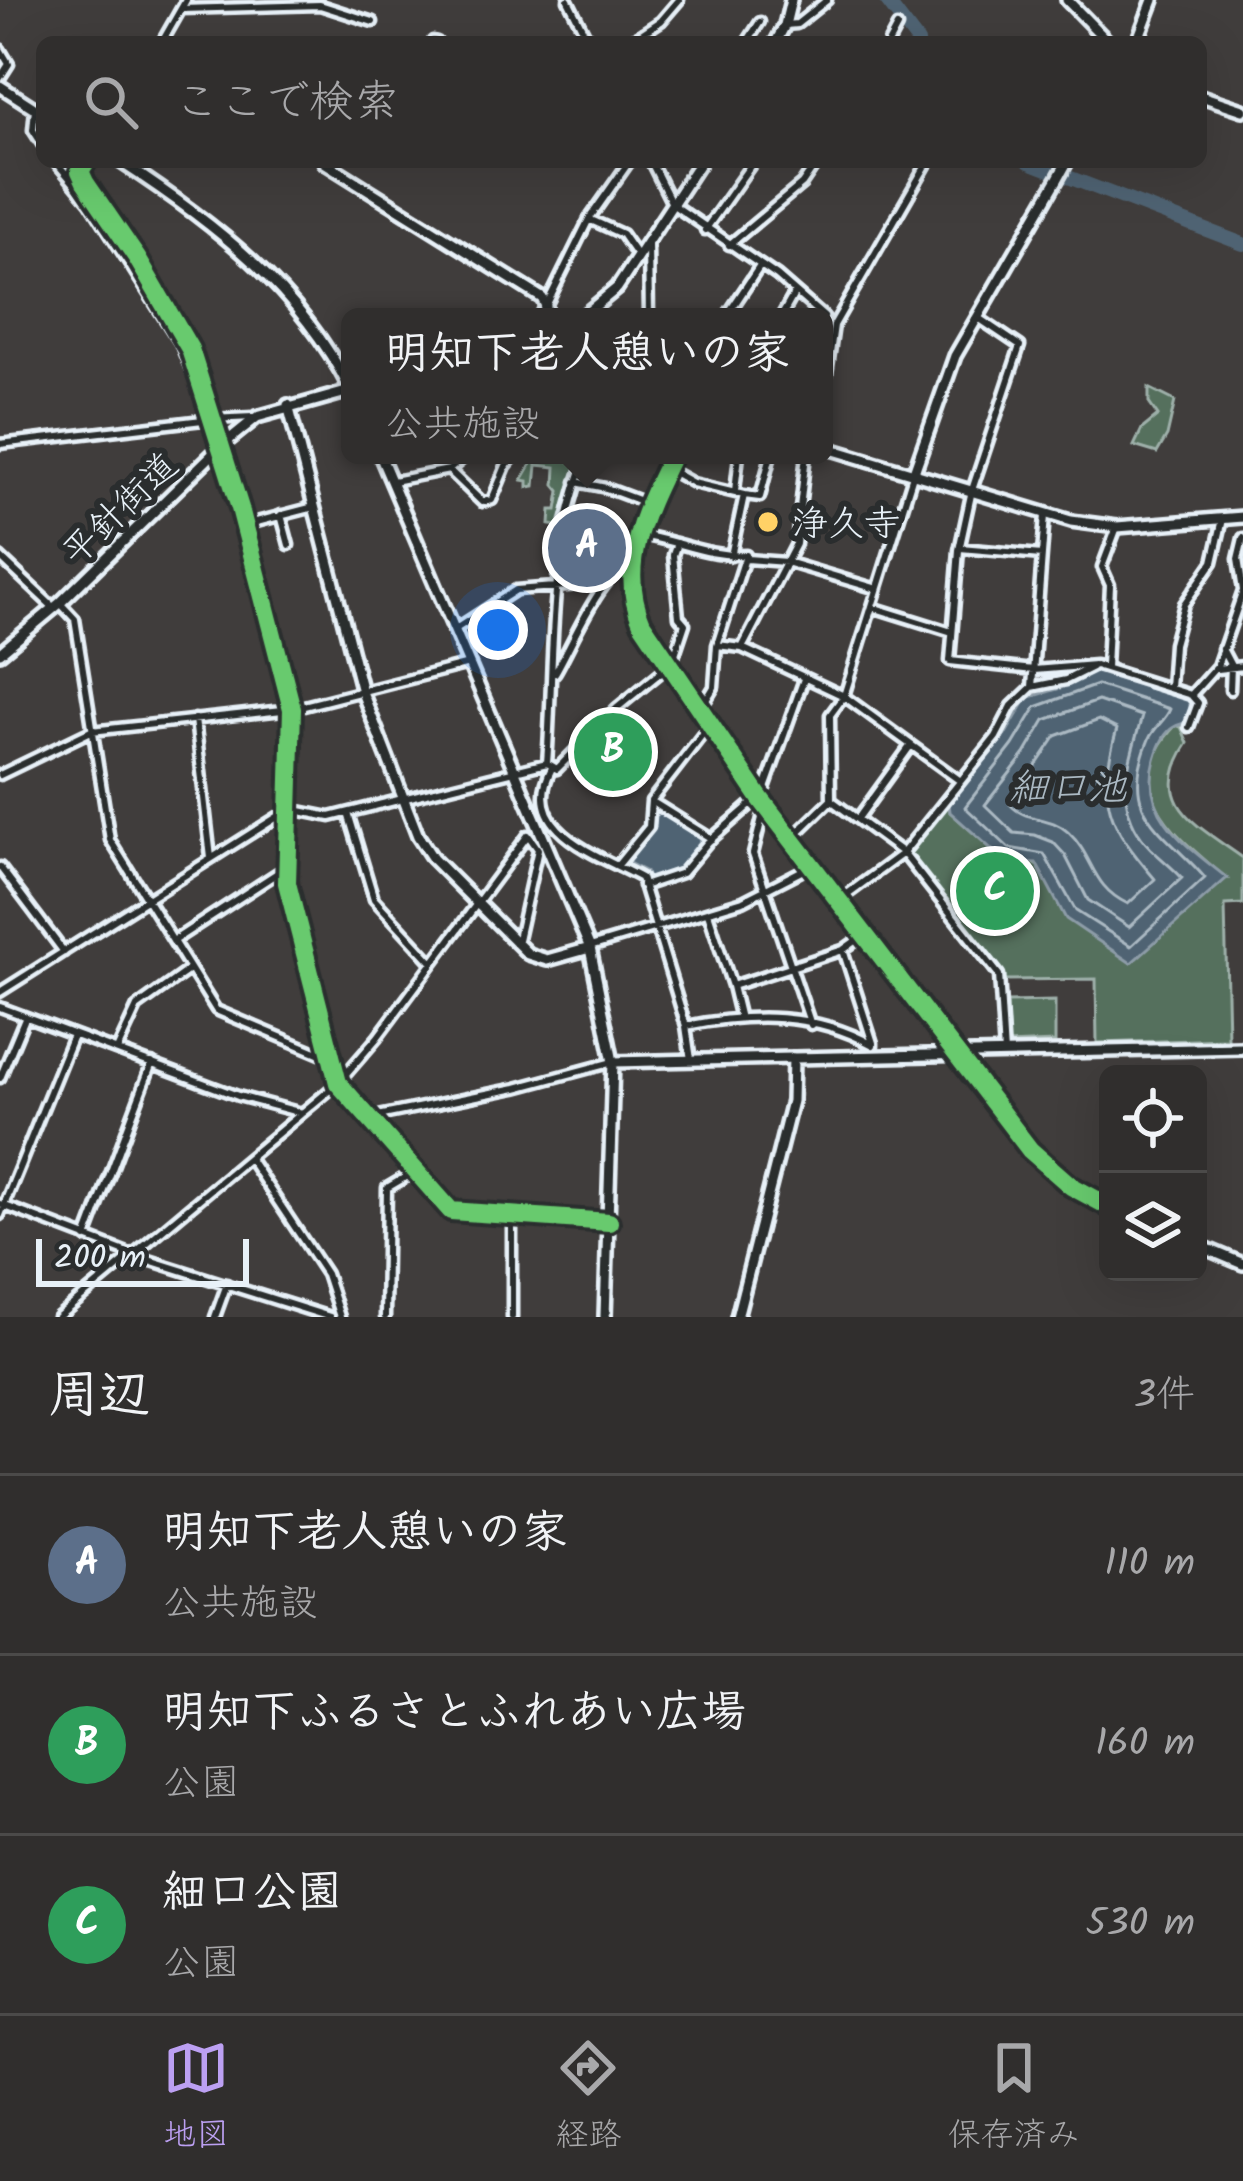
<!DOCTYPE html>
<html lang="ja">
<meta charset="utf-8">
<style>
:root{--surface:#302e2d;--page:#383635;--text:#f1f3f6;--muted:#a8a8aa;--line:#4b4a49;--accent:#bca0f2}
body{margin:0;font-family:Kalam,"Klee One",sans-serif;background:var(--page);color:var(--text)}
.controls{position:absolute;right:36px;bottom:36px;display:grid;overflow:hidden;border-radius:18px;box-shadow:0 12px 48px #0002}
.controls button{width:108px;height:108px;display:grid;place-items:center;padding:0;border:0;border-bottom:3px solid var(--line);background:var(--surface);color:var(--text);font:60px sans-serif}
.scale{position:absolute;left:36px;bottom:30px;width:213px;box-sizing:border-box;padding-left:12px;border:6px solid #e8f1f8;border-top:0;font-size:33px;line-height:42px;white-space:nowrap;color:#e8f1f8;-webkit-text-stroke:9px #2a2d2e;paint-order:stroke}
.you{position:absolute;left:498px;top:630px;width:42px;height:42px;margin:-30px;border:9px solid #fff;border-radius:50%;background:#1a73e8;box-shadow:0 0 0 18px #1a73e833}
.badge{display:grid;place-items:center;width:78px;height:78px;border-radius:50%;background:var(--accent);color:#fff;font-size:39px;font-weight:700}
.pin{position:absolute;translate:-50% -50%;border:6px solid #fff;box-shadow:0 3px 12px #0006}
.popup{position:absolute;left:341px;top:308px;width:492px;height:156px;box-sizing:border-box;display:grid;place-content:center;border-radius:18px;background:var(--surface);filter:drop-shadow(0 3px 9px #0005);font-size:39px;white-space:nowrap;color:var(--muted)}
.popup b{font-size:45px;color:var(--text)}
.popup::after{content:'';position:absolute;left:50%;top:100%;margin-left:-24px;border:24px solid transparent;border-top-color:var(--surface)}
.list{margin:0;padding:0;list-style:none}
h2{display:flex;justify-content:space-between;align-items:center;height:156px;margin:0;padding:0 48px;font-size:51px}
h2 small{font-size:39px;font-weight:400;color:var(--muted)}
.list li{display:grid;grid-template-columns:78px 1fr auto;gap:36px;align-items:center;box-sizing:border-box;height:180px;padding:0 48px;border-top:3px solid var(--line)}
.list b{display:block;font-size:45px;white-space:nowrap}
.list p{margin:0;font-size:39px;white-space:nowrap;color:var(--muted)}
.list em{font-size:39px;font-style:normal;color:var(--muted)}
.icon{flex:none;width:66px;height:66px;fill:none;stroke:currentColor;stroke-width:2;stroke-linecap:round;stroke-linejoin:round}
.map{position:relative;flex:none;width:1243px;height:1317px;overflow:hidden}
.search{position:absolute;background:var(--surface);box-shadow:0 12px 48px #0002;left:36px;right:36px;top:36px;height:132px;display:flex;align-items:center;gap:30px;box-sizing:border-box;padding:0 42px;border-radius:18px;color:var(--muted);font-size:45px}
.sheet{height:696px;background:var(--surface)}
nav{display:flex;justify-content:space-around;align-items:center;box-sizing:border-box;height:168px;border-top:3px solid var(--line);background:var(--surface);font-size:33px;color:var(--muted)}
nav a{display:grid;justify-items:center;gap:6px}
nav .on{color:var(--accent)}
.map>svg:first-child{display:block}
</style>
<div class="map">
<svg width="1243" height="1317" viewBox="0 0 1243 1317">
<rect width="100%" height="100%" fill="#403d3c"/>
<filter id="ink" filterUnits="userSpaceOnUse"><feTurbulence type="fractalNoise" baseFrequency=".00833" numOctaves="2"/><feDisplacementMap in="SourceGraphic" scale="24" xChannelSelector="R" yChannelSelector="G"/><feConvolveMatrix kernelMatrix="1 2 1 2 8 2 1 2 1" color-interpolation-filters="sRGB"/></filter>
<g filter="url(#ink)">
<!-- green -->
<path fill="#556f5d" stroke="#9eb0aa" stroke-width="3" d="M 1149,388 L 1175,401 L 1167,436 L 1157,453 L 1134,446 L 1142,429 L 1158,416 L 1149,403 Z
M 537,455 L 551,455 L 578,464 L 558,526 L 550,525 L 551,510 L 557,510 L 560,491 L 555,485 L 556,467 L 537,465 L 535,486 L 528,487 L 528,481 L 522,480 Z
M 610,720 L 631,738 L 652,747 L 631,789 L 573,756 Z
M 1176,725 L 1181,727 L 1188,743 C 1147,804 1198,825 1243,858 L 1243,904 L 1225,905 L 1228,1039 L 1097,1043 L 1096,979 L 1002,980 L 1001,974 L 910,856 L 909,850 L 949,804 L 950,812 L 1005,861 L 1029,861 L 1041,868 L 1226,878 C 1178,837 1113,790 1176,725 Z
M 1055,1001 L 1055,1042 L 1006,1044 L 1007,1002 Z"/>
<!-- water -->
<path fill="#506473" stroke="#8d9ca8" stroke-width="3" d="M 1096,672 L 1188,700 L 1190,705 L 1189,721 C 1184,724 1179,724 1174,727 C 1163,733 1158,748 1155,759 C 1139,816 1189,847 1227,878 L 1131,963 L 1066,919 L 1036,863 L 1005,861 L 950,812 L 949,804 L 1004,737 L 1027,698 L 1067,686 Z
M 654,805 L 702,839 L 677,871 L 648,880 L 646,872 L 627,862 L 651,831 Z"/>
<g fill="none" stroke-linecap="round" stroke-linejoin="round">
<!-- shore -->
<path stroke="#abb9c3" stroke-width="3" d="M 1097,685 L 1170,709 C 1166,720 1154,727 1149,739 C 1116,816 1167,832 1205,878 L 1131,946 L 1076,911 L 1044,854 L 1009,848 L 965,807 L 1013,745 L 1036,707 Z
M 1098,701 L 1142,716 C 1132,755 1112,797 1141,837 C 1152,853 1170,864 1182,878 L 1129,927 L 1088,900 L 1065,855 L 1053,842 L 1035,835 L 1014,833 L 985,805 L 1025,754 L 1045,720 Z
M 1099,720 L 1117,729 C 1096,802 1108,824 1155,879 L 1128,904 C 1090,886 1095,857 1068,832 C 1050,815 1025,822 1010,804 L 1056,736 Z"/>
<!-- river -->
<path stroke="#506473" stroke-width="14" d="M 886,0 L 918,42
M 1029,162 L 1243,244"/>
<defs>
<path id="street" d="M 568,0 L 589,42
M 182,9 L 320,5 L 373,22
M 785,25 L 797,24 L 827,0
M 433,41 L 437,42
M 162,42 L 186,0
M 629,42 L 661,21 L 679,0
M 747,42 L 760,22
M 889,42 L 897,27
M 0,49 L 9,64 L 0,78
M 35,109 L 33,130 L 42,144
M 56,162 L 90,202 L 180,343 L 211,419
M 86,162 L 80,171 L 85,182 L 137,258 L 190,349 L 240,508 L 292,709 L 287,883 L 338,1083 L 451,1211 L 608,1222
M 651,162 L 672,204 L 777,276 L 824,317
M 591,220 L 622,234 L 638,257
M 705,230 L 753,162
M 648,243 L 649,317
M 729,245 L 802,184 L 817,162
M 547,304 L 589,219 L 629,162
M 726,317 L 760,266
M 781,317 L 794,294
M 977,317 L 1020,346 L 972,490 L 959,550 L 950,661 L 1034,670 L 1095,665 L 1191,695
M 824,395 L 834,325 L 928,162
M 0,444 L 211,419 L 253,417
M 666,468 L 693,483 L 744,495
M 449,470 L 482,502 L 492,500 L 506,466 L 515,455
M 393,481 L 449,470 L 467,455
M 576,482 L 606,488 L 646,503
M 735,491 L 739,455
M 281,515 L 289,545
M 245,525 L 314,507
M 640,535 C 676,540 708,557 746,555 L 717,645 L 714,687 L 700,710
M 1243,538 L 1238,559 L 1243,590
M 960,548 L 1042,555
M 731,556 L 744,495 L 760,497 L 771,455
M 0,557 L 54,608
M 747,559 L 786,562 L 877,589
M 60,603 L 75,619 L 110,840 L 216,1010 L 330,1058
M 872,607 L 952,632
M 454,630 L 516,590 L 605,583
M 717,645 L 742,648 L 844,696 L 959,780
M 742,648 L 796,544 L 806,455
M 1222,649 L 1231,666 L 1230,690
M 1106,667 L 1110,585 L 1102,567 L 1117,527
M 1217,669 L 1243,666
M 555,673 C 573,643 601,570 634,561
M 1032,687 L 1066,680 L 1092,667
M 1170,688 L 1173,644 L 1184,604 L 1213,562 L 1223,519
M 1191,695 L 1217,666 L 1243,591
M 195,719 L 211,858
M 1189,727 L 1198,703 L 1191,695
M 547,763 C 555,658 546,554 587,455
M 552,768 C 518,831 600,855 641,878 L 686,1026 L 691,1060
M 0,775 L 91,731 L 292,709 L 469,664
M 831,800 L 830,715 L 844,696 L 913,475
M 831,800 L 903,853 L 999,975 L 1004,1054
M 651,801 L 712,839
M 765,806 L 753,854 L 811,1025
M 348,813 L 374,899 L 432,962
M 859,817 L 911,745
M 792,838 L 831,800
M 618,865 L 649,827 L 651,801 L 709,726
M 0,867 L 64,952
M 643,886 L 682,873 L 708,842 L 763,794 L 804,679
M 838,901 L 903,853 L 996,737 L 1012,706 L 1032,687 L 1045,515
M 708,913 L 732,986 L 843,950 L 864,935
M 173,941 L 288,866
M 590,947 L 743,901 L 811,866
M 843,950 L 873,1043
M 732,986 L 739,1015
M 0,992 L 290,809 L 330,817 L 547,763 L 557,769 L 617,708 L 672,663 L 685,624 L 679,617 L 673,555 L 677,543
M 0,1007 L 238,1096 L 302,1113
M 686,1026 C 751,1013 814,1012 873,1045
M 117,1050 L 137,1007 L 190,969
M 0,1078 L 25,1018
M 368,1118 L 516,1088 L 613,1062
M 249,1158 L 326,1274 L 340,1317
M 0,1204 L 133,1255 L 330,1317
M 0,1215 L 73,1035
M 512,1217 L 512,1317
M 86,1238 L 152,1063
M 58,1317 L 338,1083 L 377,1038 L 528,835 L 538,849 L 517,944
M 215,1317 L 227,1284
M 385,1317 L 387,1188 L 414,1172"/>
<path id="secondary" d="M 1067,0 L 1108,42
M 776,42 L 785,25 L 791,0
M 1137,42 L 1153,0
M 0,86 L 42,113
M 1201,96 L 1243,110
M 121,162 C 213,222 300,289 350,389
M 324,162 L 542,298 L 546,306 L 542,317
M 1057,180 L 1067,162
M 582,317 L 617,288 L 700,162
M 288,405 L 362,692 L 418,836 L 433,859 L 528,954 L 547,960 L 590,948
M 824,447 L 1071,521 L 1117,527 L 1243,517
M 380,455 L 590,948 L 613,1062 L 605,1317
M 672,455 C 647,507 616,564 642,623 L 760,798 L 1030,1150 L 1071,1186 L 1108,1206
M 914,472 L 955,356 L 1057,180
M 0,653 L 60,603 L 220,447 L 257,417 L 350,391
M 613,1062 L 1243,1048
M 1198,1245 L 1243,1264
M 737,1317 L 792,1101 L 793,1058"/>
</defs>
<!-- street casing -->
<use href="#street" stroke="#e8f1f8" stroke-width="15"/>
<!-- secondary casing -->
<use href="#secondary" stroke="#e8f1f8" stroke-width="18"/>
<!-- street -->
<use href="#street" stroke="#2a2d2e" stroke-width="6"/>
<!-- secondary -->
<use href="#secondary" stroke="#2a2d2e" stroke-width="9"/>
<defs>
<path id="cycleway" d="M 86,162 L 80,171 L 85,182 L 137,258 L 190,349 L 240,508 L 292,709 L 287,883 L 338,1083 L 451,1211 L 609,1222
M 672,455 C 647,507 616,564 642,623 L 760,798 L 1030,1150 L 1071,1186 L 1108,1206"/>
</defs>
<!-- cycleway casing -->
<use href="#cycleway" stroke="#2a2d2e" stroke-width="26"/>
<!-- cycleway -->
<use href="#cycleway" stroke="#67ca6e" stroke-width="18"/>
</g>
</g>
<!-- markers -->
<circle fill="#ffd166" stroke="#2a2d2e" stroke-width="4.5" cx="768" cy="522" r="12"/>
<g text-anchor="middle" stroke-width="12" stroke-linejoin="round" paint-order="stroke">
<!-- street labels -->
<g font-size="36" fill="#e8f1f8" stroke="#2a2d2e">
<text transform="translate(119 508) rotate(-44)" y="13">平針街道</text>
</g>
<!-- poi labels -->
<g font-size="36" fill="#e8f1f8" stroke="#2a2d2e" text-anchor="start">
<text x="792" y="535">浄久寺</text>
</g>
<!-- water labels -->
<g font-size="39" font-style="italic" fill="#abb9c3" stroke="#2a2d2e">
<text x="1068" y="800">細口池</text>
</g>
</g>
</svg>
<div class="controls">
<button><svg class="icon" aria-label="locate" viewBox="0 0 24 24"><circle cx="12" cy="12" r="6"/><path d="M12 2v4M12 18v4M2 12h4M18 12h4"/></svg></button>
<button><svg class="icon" aria-label="layers" viewBox="0 0 24 24"><path d="M12 4l9 5-9 5-9-5zM3 14l9 5 9-5"/></svg></button>
</div>
<div class="scale">200 m</div>
<div class="you"></div>
<div class="pin badge" style="left:587px;top:548px;background:#5c6f8a">A</div>
<div class="popup"><b>明知下老人憩いの家</b>公共施設</div>
<div class="pin badge" style="left:613px;top:752px;background:#2e9e5b">B</div>
<div class="pin badge" style="left:995px;top:891px;background:#2e9e5b">C</div>
<div class="search"><svg class="icon" aria-label="search" viewBox="0 0 24 24"><circle cx="10" cy="10" r="6"/><path d="M15 15l6 6"/></svg>ここで検索</div>
</div>
<section class="sheet">
<h2>周辺<small>3件</small></h2>
<ul class="list">
<li><span class="badge" style="background:#5c6f8a">A</span><div><b>明知下老人憩いの家</b><p>公共施設</p></div><em>110 m</em></li>
<li><span class="badge" style="background:#2e9e5b">B</span><div><b>明知下ふるさとふれあい広場</b><p>公園</p></div><em>160 m</em></li>
<li><span class="badge" style="background:#2e9e5b">C</span><div><b>細口公園</b><p>公園</p></div><em>530 m</em></li>
</ul>
</section>
<nav>
<a class="on"><svg class="icon" aria-label="map" viewBox="0 0 24 24"><path d="M3 6l6-2 6 2 6-2v14l-6 2-6-2-6 2zM9 4v14M15 6v14"/></svg>地図</a>
<a><svg class="icon" aria-label="directions" viewBox="0 0 24 24"><path d="M12 3l9 9-9 9-9-9zM9 14v-3h6M13 9l2 2-2 2"/></svg>経路</a>
<a><svg class="icon" aria-label="saved" viewBox="0 0 24 24"><path d="M7 4h10v16l-5-4-5 4z"/></svg>保存済み</a>
</nav>
